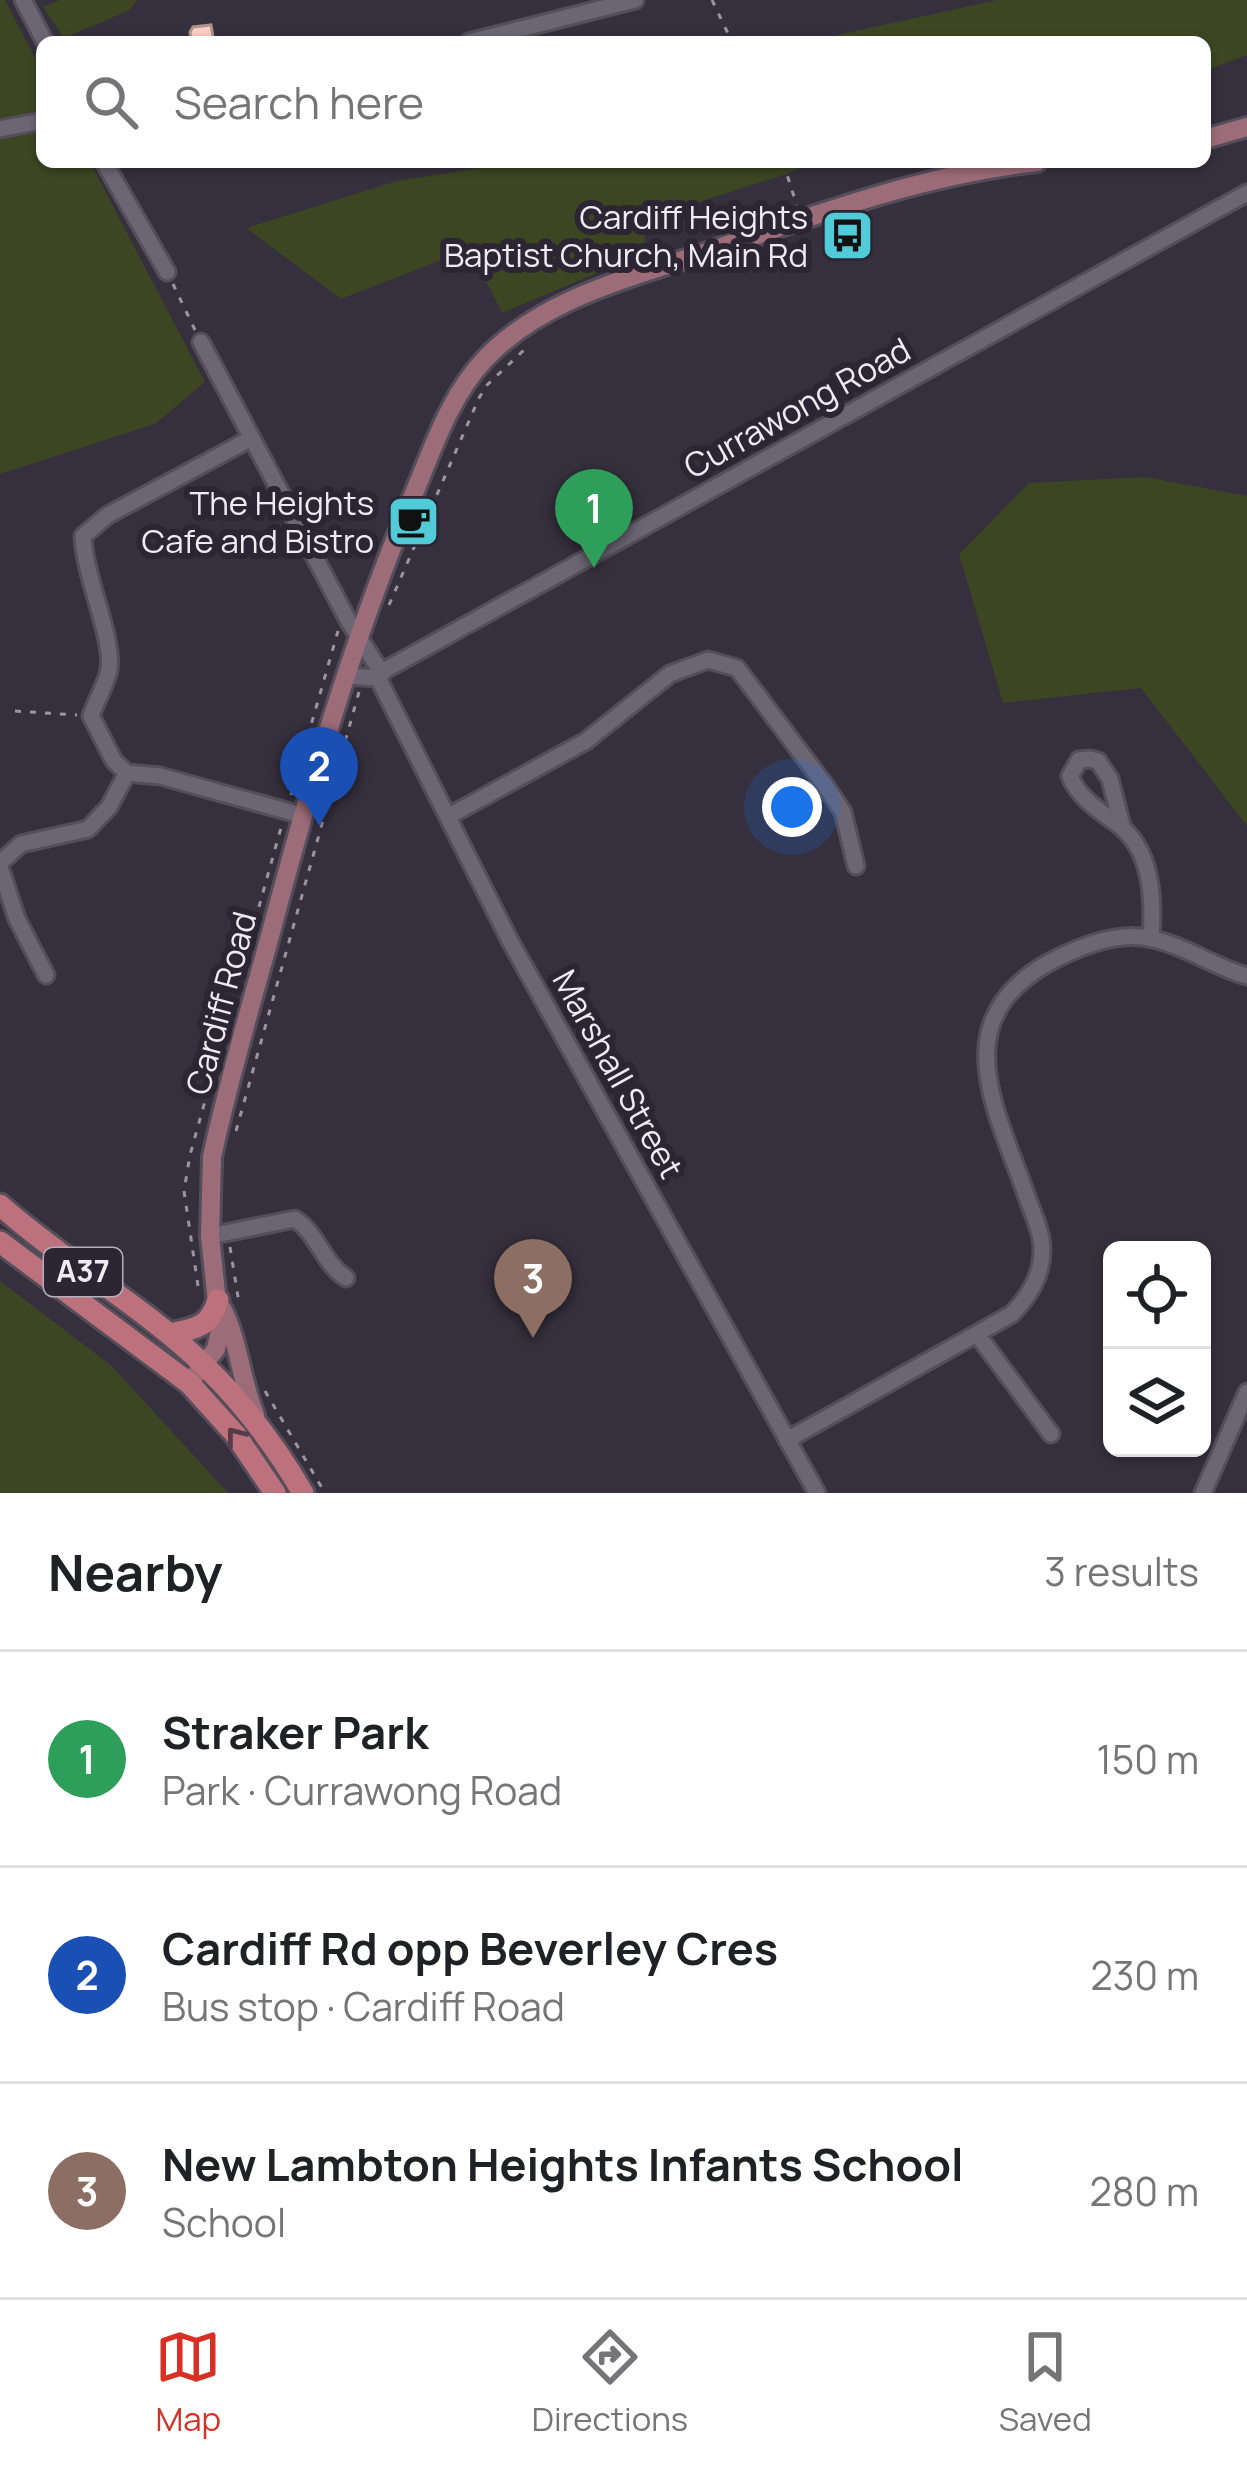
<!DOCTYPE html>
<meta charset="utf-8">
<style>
:root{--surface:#fff;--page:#f2f2f2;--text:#202124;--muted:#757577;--line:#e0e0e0;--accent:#d93025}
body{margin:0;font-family:Manrope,sans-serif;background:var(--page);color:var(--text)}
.controls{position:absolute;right:36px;bottom:36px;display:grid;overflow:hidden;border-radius:18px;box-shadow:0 3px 9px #0004}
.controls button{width:108px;height:108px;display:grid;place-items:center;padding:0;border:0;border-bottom:3px solid var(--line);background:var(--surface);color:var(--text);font:60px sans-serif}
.you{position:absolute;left:792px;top:807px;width:42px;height:42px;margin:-30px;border:9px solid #fff;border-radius:50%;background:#1a73e8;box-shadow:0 0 0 18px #1a73e833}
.badge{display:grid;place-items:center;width:78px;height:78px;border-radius:50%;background:var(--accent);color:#fff;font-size:39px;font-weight:700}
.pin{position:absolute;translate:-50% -99px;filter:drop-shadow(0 3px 6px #0008)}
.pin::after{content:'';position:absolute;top:63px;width:42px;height:36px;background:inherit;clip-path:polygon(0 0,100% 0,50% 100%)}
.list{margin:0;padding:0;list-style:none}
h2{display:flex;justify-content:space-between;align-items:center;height:156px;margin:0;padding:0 48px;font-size:51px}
h2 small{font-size:39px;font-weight:400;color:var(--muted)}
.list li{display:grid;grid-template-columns:78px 1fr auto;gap:36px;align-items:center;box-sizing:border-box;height:216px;padding:0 48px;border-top:3px solid var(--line)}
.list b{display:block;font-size:45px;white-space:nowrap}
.list p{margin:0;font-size:39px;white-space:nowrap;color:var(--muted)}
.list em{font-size:39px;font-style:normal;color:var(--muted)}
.icon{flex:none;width:66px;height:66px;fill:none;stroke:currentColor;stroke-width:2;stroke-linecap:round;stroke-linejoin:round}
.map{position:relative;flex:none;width:1247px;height:1493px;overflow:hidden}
.search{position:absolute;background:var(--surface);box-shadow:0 3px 9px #0004;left:36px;right:36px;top:36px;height:132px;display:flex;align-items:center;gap:30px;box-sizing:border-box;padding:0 42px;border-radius:18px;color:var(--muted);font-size:45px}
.sheet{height:804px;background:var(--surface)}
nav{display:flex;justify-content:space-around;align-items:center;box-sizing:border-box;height:168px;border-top:3px solid var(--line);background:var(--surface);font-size:33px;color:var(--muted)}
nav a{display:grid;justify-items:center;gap:6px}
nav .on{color:var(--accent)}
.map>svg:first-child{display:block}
</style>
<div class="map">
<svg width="1247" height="1493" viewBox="0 0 1247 1493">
<rect width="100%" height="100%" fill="#362f3d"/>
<!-- green -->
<path fill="#3c4622" d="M 0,0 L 5,0 L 42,71 L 42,162 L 90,162 L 205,382 L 155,424 L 0,474 Z
M 60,0 L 137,0 L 130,10 L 64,38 L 43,7 Z
M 997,0 L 1247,0 L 1247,55 L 1205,71 L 1205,42 L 805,42 Z
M 520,162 L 812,162 L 787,174 L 643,220 L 646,252 L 502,313 L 470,249 L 341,299 L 246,228 L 397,181 Z
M 1145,477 L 1247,496 L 1247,826 L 1141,688 L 1003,703 L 959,554 L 1029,483 Z
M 0,1281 L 112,1366 L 228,1493 L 0,1493 Z"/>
<!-- building -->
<path fill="#fbcdc3" stroke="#b09088" stroke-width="3" d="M 211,25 L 214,42 L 191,42 L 190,32 L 193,27 Z"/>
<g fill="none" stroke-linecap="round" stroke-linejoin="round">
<defs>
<path id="minor" d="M 23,0 L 45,42
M 469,42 L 635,0
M 0,129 L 42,121
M 104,162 L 167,272
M 201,342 L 349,622 L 378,667 L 378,678 L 509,939 L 817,1493
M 346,676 L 378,678 L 385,670 L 1247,193
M 127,773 L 114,761 L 91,716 C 95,703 107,682 109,670 C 114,638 84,576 83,536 L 108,515 L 250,439
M 449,816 L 586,741 L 670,674 L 708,660 L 737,668 L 825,785 L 843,812 L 856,866
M 1122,826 L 1110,779 L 1098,761 L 1090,759 L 1079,760 L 1070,776 C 1078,797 1098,810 1116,823 C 1152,848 1154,898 1151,938
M 0,863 L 21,844 L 88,829 L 109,807 L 127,773 L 160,776 L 301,815
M 0,867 L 17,919 L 46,975
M 210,1236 L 295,1219 C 317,1233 323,1263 346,1278
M 977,1334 L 1051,1434
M 787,1440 L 1012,1314 C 1029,1296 1042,1276 1042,1250 C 1042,1232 1033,1214 1027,1197 C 997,1110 944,1022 1048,963 C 1078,947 1118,930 1153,939 C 1186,946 1214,967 1247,976
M 1203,1493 L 1247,1392"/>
<path id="major" d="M 1205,139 L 1247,127
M 223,1310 C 239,1343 241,1380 255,1415
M 189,1383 L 216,1349 L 220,1331 L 210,1236 L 212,1157 C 228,1082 250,1009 270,936 C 309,789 351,644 410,503 C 431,454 448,398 485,359 C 544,297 634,277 713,250 C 820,213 924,175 1037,162"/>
<path id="highway" d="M 0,1205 C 65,1263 144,1306 206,1367 C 244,1404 276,1447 303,1493
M 0,1242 L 189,1383 L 235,1434 L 275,1493
M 169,1334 C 194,1329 210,1328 218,1300"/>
</defs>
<!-- minor casing -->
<use href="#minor" stroke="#544e5a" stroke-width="21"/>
<!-- major casing -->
<use href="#major" stroke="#544e5a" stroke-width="24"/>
<!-- highway casing -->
<use href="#highway" stroke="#544e5a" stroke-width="27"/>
<!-- path -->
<path stroke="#9a95a0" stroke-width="3" stroke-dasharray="6 9" stroke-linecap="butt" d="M 712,0 L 732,42
M 783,162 L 797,206
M 173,284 L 195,330
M 389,605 L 479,398 L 487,385 L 524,350
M 15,711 L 77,715
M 291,795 L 338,631
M 236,1131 L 359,692
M 230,1247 L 239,1303
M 198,1286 L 184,1191 L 190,1155 L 282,824
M 265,1391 L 325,1493"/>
<!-- minor -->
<use href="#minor" stroke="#6c6574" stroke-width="15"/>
<!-- major -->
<use href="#major" stroke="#9d6c79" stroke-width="18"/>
<!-- highway -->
<use href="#highway" stroke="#bd717c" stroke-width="21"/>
</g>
<!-- one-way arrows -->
<defs><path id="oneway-chevron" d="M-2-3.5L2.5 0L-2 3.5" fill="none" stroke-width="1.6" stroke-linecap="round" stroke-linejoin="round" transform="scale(3)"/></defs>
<use stroke="#583c49" href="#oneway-chevron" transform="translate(235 1436) rotate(-128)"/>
<!-- icons -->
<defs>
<symbol id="bus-square" viewBox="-11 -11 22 22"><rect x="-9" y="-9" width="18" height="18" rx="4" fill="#52cbd9" stroke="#2c2533"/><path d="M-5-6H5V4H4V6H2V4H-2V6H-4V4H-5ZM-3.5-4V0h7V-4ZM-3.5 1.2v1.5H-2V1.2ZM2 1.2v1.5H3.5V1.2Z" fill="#111"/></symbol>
<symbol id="cafe-square" viewBox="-11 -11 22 22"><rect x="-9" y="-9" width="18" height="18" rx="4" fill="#52cbd9" stroke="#2c2533"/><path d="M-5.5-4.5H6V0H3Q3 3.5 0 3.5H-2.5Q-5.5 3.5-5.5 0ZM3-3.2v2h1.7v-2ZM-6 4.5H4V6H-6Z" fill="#111"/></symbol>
</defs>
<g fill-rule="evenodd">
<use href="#bus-square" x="818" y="206" width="59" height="59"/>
<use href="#cafe-square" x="384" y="492" width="59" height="59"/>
</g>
<g text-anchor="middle" stroke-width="12" stroke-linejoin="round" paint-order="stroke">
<!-- shield labels -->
<rect fill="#2c2533" stroke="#b4afb9" stroke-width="3" x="44" y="1248" width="78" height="48" rx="9"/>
<g font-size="30" font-weight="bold" fill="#efeaf3">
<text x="83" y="1282">A37</text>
</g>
<!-- poi labels -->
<g font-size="33" fill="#efeaf3" stroke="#2c2533" text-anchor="end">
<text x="808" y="229">Cardiff Heights<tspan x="808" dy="38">Baptist Church, Main Rd</tspan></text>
<text x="374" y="515">The Heights<tspan x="374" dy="38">Cafe and Bistro</tspan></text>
</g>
<!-- street labels -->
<g font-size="33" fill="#efeaf3" stroke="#2c2533">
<text transform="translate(797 408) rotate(-29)" y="12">Currawong Road</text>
<text transform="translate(221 1003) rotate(-75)" y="12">Cardiff Road</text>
<text transform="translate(618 1074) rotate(61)" y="12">Marshall Street</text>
</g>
</g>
</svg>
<div class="controls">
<button><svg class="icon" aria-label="locate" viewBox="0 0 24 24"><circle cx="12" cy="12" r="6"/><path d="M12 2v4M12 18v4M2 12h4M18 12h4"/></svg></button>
<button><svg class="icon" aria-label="layers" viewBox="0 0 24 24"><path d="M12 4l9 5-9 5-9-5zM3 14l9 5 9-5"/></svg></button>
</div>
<div class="you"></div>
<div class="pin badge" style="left:594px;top:568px;background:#2e9e5b">1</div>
<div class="pin badge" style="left:319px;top:826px;background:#1a4fb4">2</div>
<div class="pin badge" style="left:533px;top:1338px;background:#8d6e63">3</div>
<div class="search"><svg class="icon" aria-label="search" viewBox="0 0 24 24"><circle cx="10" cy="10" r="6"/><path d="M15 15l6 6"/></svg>Search here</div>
</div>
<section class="sheet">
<h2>Nearby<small>3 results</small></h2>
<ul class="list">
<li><span class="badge" style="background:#2e9e5b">1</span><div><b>Straker Park</b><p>Park · Currawong Road</p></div><em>150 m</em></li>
<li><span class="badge" style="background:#1a4fb4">2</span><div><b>Cardiff Rd opp Beverley Cres</b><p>Bus stop · Cardiff Road</p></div><em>230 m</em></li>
<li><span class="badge" style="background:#8d6e63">3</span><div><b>New Lambton Heights Infants School</b><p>School</p></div><em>280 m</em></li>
</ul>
</section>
<nav>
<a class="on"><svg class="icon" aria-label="map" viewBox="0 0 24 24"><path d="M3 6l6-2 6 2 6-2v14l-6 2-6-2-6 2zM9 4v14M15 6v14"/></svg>Map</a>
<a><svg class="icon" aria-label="directions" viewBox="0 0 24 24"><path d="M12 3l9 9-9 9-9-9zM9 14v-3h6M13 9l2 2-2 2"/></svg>Directions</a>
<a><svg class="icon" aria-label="saved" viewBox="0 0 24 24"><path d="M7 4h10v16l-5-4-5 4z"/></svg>Saved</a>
</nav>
